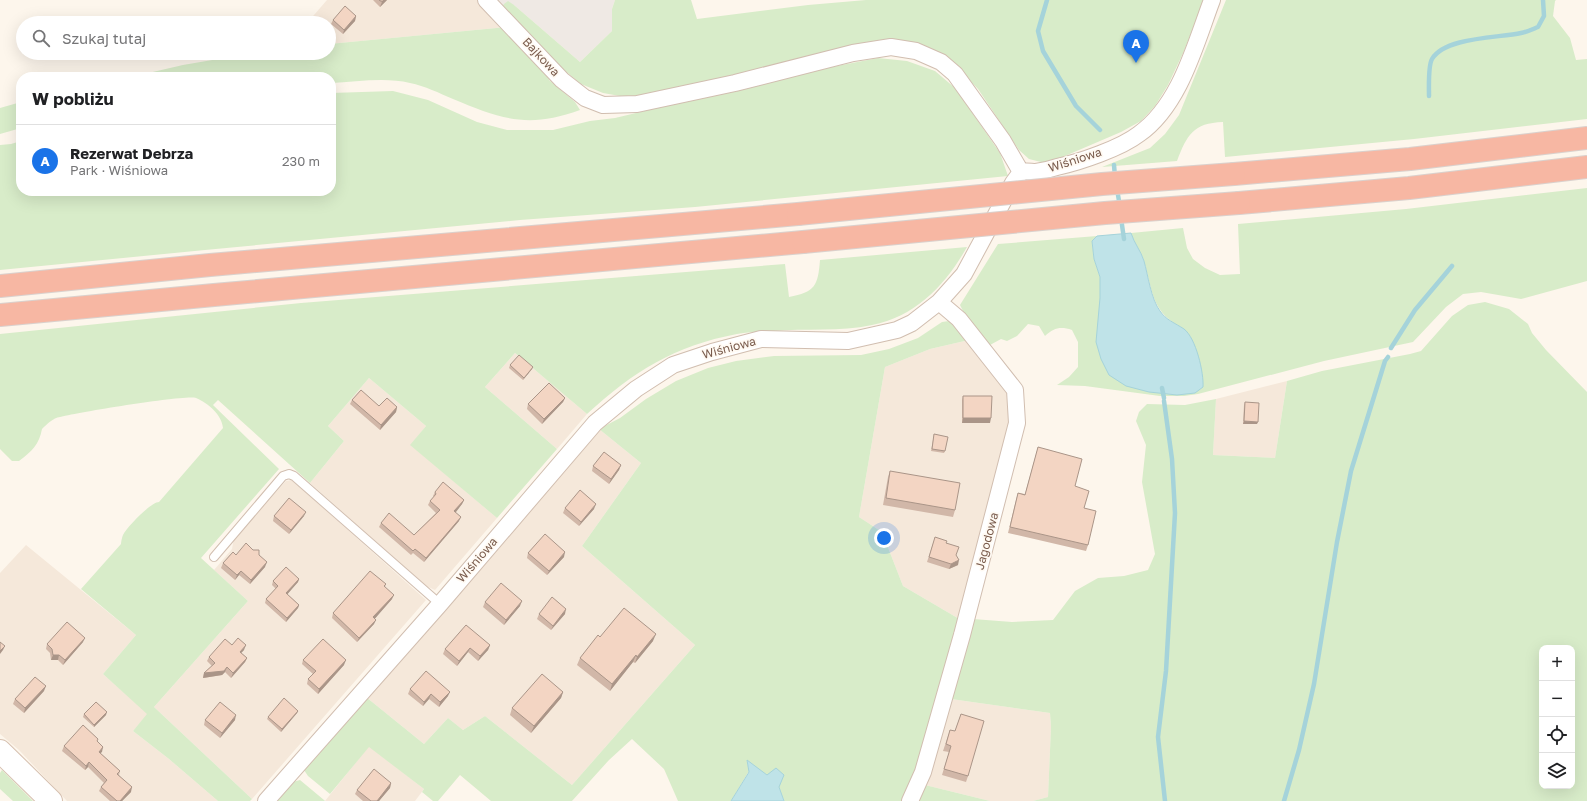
<!DOCTYPE html>
<html lang="pl">
<meta charset="utf-8">
<style>
:root{--surface:#fff;--page:#f2f2f2;--text:#202124;--muted:#757577;--line:#e0e0e0;--accent:#1a73e8}
body{margin:0;font-family:"Golos Text",sans-serif;background:var(--page);color:var(--text)}
.controls{position:absolute;right:12px;bottom:12px;display:grid;overflow:hidden;border-radius:8px;box-shadow:0 4px 16px #0002}
.controls button{width:36px;height:36px;display:grid;place-items:center;padding:0;border:0;border-bottom:1px solid var(--line);background:var(--surface);color:var(--text);font:20px sans-serif}
.you{position:absolute;left:884px;top:538px;width:14px;height:14px;margin:-10px;border:3px solid #fff;border-radius:50%;background:#1a73e8;box-shadow:0 0 0 6px #1a73e833}
.badge{display:grid;place-items:center;width:26px;height:26px;border-radius:50%;background:var(--accent);color:#fff;font-size:13px;font-weight:700}
.pin{position:absolute;translate:-50% -33px;filter:drop-shadow(0 1px 2px #0008)}
.pin::after{content:'';position:absolute;top:21px;width:14px;height:12px;background:inherit;clip-path:polygon(0 0,100% 0,50% 100%)}
.list{margin:0;padding:0;list-style:none}
h2{display:flex;justify-content:space-between;align-items:center;height:52px;margin:0;padding:0 16px;font-size:17px}
h2 small{font-size:13px;font-weight:400;color:var(--muted)}
.list li{display:grid;grid-template-columns:26px 1fr auto;gap:12px;align-items:center;box-sizing:border-box;height:72px;padding:0 16px;border-top:1px solid var(--line)}
.list b{display:block;font-size:15px;white-space:nowrap}
.list p{margin:0;font-size:13px;white-space:nowrap;color:var(--muted)}
.list em{font-size:13px;font-style:normal;color:var(--muted)}
.icon{flex:none;width:22px;height:22px;fill:none;stroke:currentColor;stroke-width:2;stroke-linecap:round;stroke-linejoin:round}
.map{position:relative;flex:none;width:1587px;height:801px;overflow:hidden}
.search{position:absolute;background:var(--surface);box-shadow:0 4px 16px #0002;left:16px;top:16px;width:320px;height:44px;display:flex;align-items:center;gap:10px;box-sizing:border-box;padding:0 14px;border-radius:22px;color:var(--muted);font-size:15px}
.panel{position:absolute;background:var(--surface);box-shadow:0 4px 16px #0002;left:16px;top:72px;width:320px;height:124px;border-radius:16px}
.map>svg:first-child{display:block}
</style>
<div class="map">
<svg width="1587" height="801" viewBox="0 0 1587 801">
<rect width="100%" height="100%" fill="#fdf6ec"/>
<!-- residential -->
<path fill="#f5e8da" d="M 327,0 L 478,0 L 507,27 L 329,44 L 329,23 L 307,23 Z
M 969,340 L 1007,392 L 1011,412 L 961,620 L 903,586 L 882,532 L 859,517 L 885,367 L 930,349 Z
M 515,353 L 587,414 L 557,449 L 485,387 Z
M 369,378 L 426,426 L 411,445 L 497,518 L 435,590 L 426,586 L 310,483 L 344,441 L 328,426 Z
M 1287,381 L 1275,458 L 1213,455 L 1216,399 Z
M 599,429 L 641,463 L 582,546 L 695,645 L 572,785 L 485,716 L 463,730 L 448,718 L 424,744 L 366,697 Z
M 292,480 L 426,600 L 252,799 L 154,707 L 248,601 L 214,570 L 232,549 L 234,538 L 286,481 Z
M 26,545 L 136,635 L 103,674 L 148,714 L 133,731 L 169,759 L 218,801 L 67,801 L 19,750 L 0,734 L 0,573 Z
M 951,699 L 1050,713 L 1051,727 L 1048,797 L 1033,801 L 990,801 L 925,785 Z
M 369,746 L 424,789 L 415,801 L 325,801 Z"/>
<!-- industrial -->
<path fill="#efe9e4" d="M 494,0 L 615,0 L 612,9 L 612,31 L 580,62 L 514,5 L 502,7 Z"/>
<!-- green -->
<path fill="#d8ecc9" fill-rule="evenodd" d="M 615,0 L 691,0 L 697,19 L 808,5 L 866,0 L 1204,0 L 1184,51 L 1168,85 L 1155,106 L 1141,121 L 1121,132 L 1051,162 L 1041,162 L 1029,159 L 1019,150 L 978,89 L 953,63 L 913,43 L 728,76 L 631,98 L 603,93 L 581,84 L 558,65 L 502,7 L 504,4 L 508,1 L 514,5 L 580,62 L 612,31 L 612,9 Z
M 1226,0 L 1556,0 L 1555,1 L 1553,16 L 1570,38 L 1576,60 L 1587,59 L 1587,119 L 1414,139 L 1225,157 L 1223,122 C 1193,123 1187,135 1177,161 L 1102,167 L 1150,148 L 1165,134 L 1179,115 Z
M 507,27 L 548,73 L 549,80 L 575,102 L 580,110 C 528,129 501,119 453,99 C 439,93 425,86 410,83 C 385,77 356,82 331,83 L 331,77 L 131,77 L 183,65 L 253,53 L 329,53 L 329,44 Z
M 878,58 L 907,61 L 935,71 L 955,88 L 1000,153 L 1008,176 L 695,207 L 520,220 L 205,250 L 0,270 L 0,145 L 11,144 L 21,141 L 21,191 L 331,191 L 331,93 L 393,91 L 428,100 L 477,122 L 507,130 L 553,130 L 590,121 L 615,118 L 816,70 Z
M 21,102 L 21,128 L 0,134 L 0,108 Z
M 1587,188 L 1587,281 L 1521,299 L 1481,292 L 1463,294 L 1446,307 L 1413,342 L 1324,361 L 1198,394 L 1184,396 L 1160,396 L 1085,386 L 1057,385 L 1069,377 L 1078,367 L 1078,342 L 1072,330 C 1060,326 1054,328 1045,336 L 1039,326 L 1028,324 L 1017,336 L 1007,341 L 1001,339 L 990,345 L 964,313 L 960,305 L 998,244 L 1097,236 L 1092,241 L 1094,259 L 1100,277 L 1100,298 L 1185,330 C 1151,311 1154,296 1144,261 C 1141,251 1134,243 1131,233 L 1183,228 L 1187,248 L 1193,259 L 1205,268 L 1220,275 L 1240,274 L 1238,224 L 1406,209 Z
M 967,247 C 946,284 917,316 872,325 C 840,332 806,328 773,331 C 761,332 748,332 737,334 C 674,346 634,371 587,414 L 515,353 L 485,387 L 557,449 L 497,518 L 410,445 L 426,426 L 369,378 L 328,426 L 344,441 L 310,483 L 218,400 L 213,405 L 279,469 L 201,558 L 248,601 L 154,707 L 252,799 L 250,801 L 218,801 L 169,759 L 133,731 L 147,714 L 103,674 L 136,635 L 81,589 L 121,544 C 121,542 122,537 123,535 C 127,527 151,502 159,502 L 223,428 C 222,415 208,403 196,398 C 188,394 74,413 60,417 C 53,418 47,424 42,429 C 39,445 32,451 19,461 L 12,461 L 0,449 L 0,334 L 301,303 L 785,264 L 789,297 C 815,292 818,286 820,260 Z
M 1485,302 L 1509,309 L 1528,324 L 1532,333 L 1546,350 L 1587,392 L 1587,801 L 1033,801 L 1048,797 L 1051,727 L 1050,713 L 951,699 L 973,619 L 1012,622 L 1053,620 L 1075,591 L 1098,578 L 1124,576 L 1148,570 L 1155,554 L 1142,482 L 1146,445 L 1136,421 L 1139,412 L 1147,404 L 1185,405 L 1216,399 L 1213,455 L 1275,458 L 1287,381 L 1322,371 L 1410,354 L 1421,351 L 1452,316 L 1468,305 ZM 1542,648 L 1572,648 L 1572,786 L 1542,786 Z
M 949,321 L 957,326 L 969,340 L 930,349 L 885,367 L 859,517 L 882,532 L 903,586 L 961,620 L 919,764 L 903,801 L 784,801 L 779,787 L 767,775 L 747,761 L 749,771 L 731,801 L 678,801 L 664,769 L 632,739 L 609,760 L 572,801 L 491,801 L 460,775 L 438,801 L 433,801 L 422,792 L 424,789 L 369,747 L 330,794 L 308,776 L 304,770 L 366,697 L 424,744 L 448,718 L 463,730 L 485,716 L 572,785 L 695,645 L 582,546 L 641,463 L 599,429 L 620,418 L 646,399 L 676,381 L 708,368 L 736,361 L 774,356 L 861,355 L 889,349 L 918,338 L 942,322 Z
M 2,770 L 33,801 L 13,801 L 0,789 L 0,773 Z
M 300,780 L 324,800 L 325,801 L 275,801 L 293,782 Z
M 925,785 L 990,801 L 917,801 Z"/>
<!-- water -->
<path fill="#bfe3e8" stroke="#a5d3da" d="M 1131,233 C 1134,243 1141,251 1144,261 C 1148,275 1151,299 1160,311 C 1166,320 1175,323 1184,329 C 1196,338 1204,373 1203,387 L 1195,393 L 1177,395 L 1149,392 L 1126,386 L 1109,375 L 1101,359 L 1096,342 L 1100,298 L 1100,277 L 1094,259 L 1092,241 L 1097,236 Z
M 747,760 L 767,775 L 776,768 L 784,775 L 779,787 L 784,801 L 731,801 L 749,772 Z"/>
<g fill="none" stroke-linecap="round" stroke-linejoin="round">
<!-- stream -->
<path stroke="#a5d3da" stroke-width="4.5" d="M 1047,0 L 1038,31 L 1043,51 L 1076,106 L 1100,130
M 1429,96 C 1429,87 1428,66 1432,59 C 1445,37 1498,38 1521,33 C 1527,32 1533,29 1538,27 L 1544,16 L 1543,0
M 1114,165 L 1115,177
M 1117,189 L 1120,207
M 1121,218 L 1124,239
M 1391,348 L 1415,310 L 1452,266
M 1162,388 L 1164,398
M 1164,401 L 1172,459 L 1175,513 L 1166,671 L 1158,737 L 1165,801
M 1284,801 L 1299,750 L 1314,684 L 1337,542 L 1351,471 L 1385,361 L 1388,357"/>
<defs>
<path id="lane" d="M 214,557 L 283,476 L 289,474 L 294,476 L 440,604"/>
<path id="street" d="M 486,0 L 562,80 L 585,98 L 603,105 L 637,104 L 735,83 L 853,53 L 891,47 L 916,51 L 941,62 L 955,74 L 1003,141 L 1021,172
M 266,801 L 440,604 L 595,423 L 636,389 L 673,365 L 712,352 L 761,339 L 848,341 L 897,330 L 912,323 L 939,302 L 964,274 L 1013,183 L 1021,172 C 1027,171 1031,172 1036,172 C 1043,171 1051,169 1057,167 C 1080,162 1121,148 1139,134 C 1180,105 1195,45 1212,0
M 910,801 L 923,772 L 962,635 L 1017,423 L 1015,390 L 959,319 L 939,302"/>
<path id="secondary" d="M 0,751 L 51,801"/>
<path id="highway" d="M 1234,174 L 1410,159 L 1587,138
M 1239,203 L 1409,188 L 1587,167
M 0,286 L 210,265 L 798,214
M 0,315 L 214,295 L 803,242"/>
</defs>
<!-- lane casing -->
<use href="#lane" stroke="#d1beb0" stroke-width="10"/>
<!-- street casing -->
<use href="#street" stroke="#d1beb0" stroke-width="18"/>
<!-- secondary casing -->
<use href="#secondary" stroke="#d6c0b0" stroke-width="24"/>
<!-- highway casing -->
<use href="#highway" stroke="#dad1cd" stroke-width="24"/>
<!-- lane -->
<use href="#lane" stroke="#fff" stroke-width="8"/>
<!-- street -->
<use href="#street" stroke="#fff" stroke-width="16"/>
<!-- secondary -->
<use href="#secondary" stroke="#fff" stroke-width="22"/>
<!-- highway -->
<use href="#highway" stroke="#f7b7a3" stroke-width="22"/>
<defs>
<path id="highway-bridge" d="M 798,214 L 1102,184 L 1234,174
M 803,242 L 1105,213 L 1239,203"/>
</defs>
<!-- highway-bridge casing -->
<use href="#highway-bridge" stroke="#dad1cd" stroke-width="24" stroke-linecap="butt"/>
<!-- highway-bridge -->
<use href="#highway-bridge" stroke="#f7b7a3" stroke-width="22"/>
</g>
<!-- wall -->
<path fill="#d1b7a8" d="M 373,0 L 387,0 L 380,7 Z
M 356,16 L 355,21 L 343,34 L 331,24 L 333,20 Z
M 510,365 L 532,369 L 523,380 L 509,368 Z
M 963,396 L 990,423 L 962,423 L 962,400 Z
M 565,398 L 563,402 L 542,424 L 527,409 L 528,404 Z
M 352,400 L 379,406 L 397,407 L 396,412 L 380,430 L 350,404 Z
M 1245,402 L 1257,424 L 1243,424 L 1244,405 Z
M 934,434 L 945,451 L 944,453 L 931,451 Z
M 1038,447 L 1075,486 L 1084,508 L 1088,545 L 1086,551 L 1008,533 L 1016,500 L 1018,493 L 1025,494 Z
M 621,465 L 619,470 L 609,484 L 592,471 L 593,466 Z
M 890,471 L 955,510 L 953,517 L 883,505 L 888,477 Z
M 435,492 L 464,500 L 462,504 L 455,512 L 459,521 L 424,562 L 413,553 L 411,555 L 379,527 L 381,523 L 414,535 L 436,513 L 428,505 L 430,501 L 434,497 L 433,496 Z
M 565,508 L 594,509 L 579,526 L 563,513 Z
M 274,516 L 304,516 L 289,534 L 273,521 Z
M 935,537 L 946,543 L 958,565 L 949,569 L 927,562 Z
M 528,553 L 564,557 L 547,575 L 527,558 Z
M 236,555 L 259,555 L 265,567 L 250,584 L 239,575 L 235,580 L 221,568 L 223,563 Z
M 299,579 L 298,582 L 287,594 L 299,605 L 298,608 L 286,622 L 265,603 L 266,599 L 276,589 L 272,585 L 273,581 Z
M 386,584 L 385,587 L 392,599 L 375,618 L 374,624 L 357,642 L 332,618 L 333,613 Z
M 485,602 L 520,606 L 504,625 L 483,607 Z
M 539,614 L 565,614 L 551,630 L 537,619 Z
M 600,637 L 653,641 L 635,663 L 633,662 L 610,691 L 577,665 L 580,658 Z
M 83,642 L 63,665 L 58,660 L 51,660 L 50,653 L 46,649 L 47,644 Z
M 232,645 L 244,650 L 241,653 L 247,658 L 245,662 L 231,678 L 225,672 L 222,675 L 203,678 L 204,673 L 212,666 L 207,661 L 209,657 Z
M 490,645 L 488,650 L 478,661 L 468,652 L 457,666 L 443,654 L 445,649 Z
M 303,660 L 344,665 L 318,694 L 307,684 L 308,679 L 313,674 L 302,664 Z
M 410,689 L 448,696 L 439,707 L 429,699 L 423,706 L 408,694 Z
M 44,691 L 24,713 L 13,704 L 15,699 Z
M 563,692 L 561,698 L 531,733 L 510,715 L 512,708 Z
M 298,711 L 297,713 L 281,732 L 267,719 L 268,717 Z
M 84,714 L 106,715 L 94,727 L 83,717 Z
M 961,714 L 968,776 L 966,782 L 942,775 L 949,752 L 943,751 L 950,730 L 955,731 Z
M 205,720 L 235,720 L 220,738 L 204,725 Z
M 98,739 L 97,742 L 103,747 L 100,753 L 120,771 L 119,775 L 131,792 L 122,801 L 110,801 L 99,791 L 101,787 L 104,783 L 88,767 L 85,770 L 62,751 L 64,746 Z
M 391,783 L 390,788 L 379,801 L 363,801 L 355,794 L 357,790 Z"/>
<!-- shaded-wall -->
<path fill="#aa9588" d="M 384,0 L 387,0 L 380,7 L 382,2 Z
M 356,16 L 355,21 L 343,34 L 344,30 Z
M 533,367 L 532,369 L 523,380 L 524,378 Z
M 565,398 L 563,402 L 542,424 L 544,419 Z
M 397,407 L 396,412 L 380,430 L 381,425 Z
M 963,418 L 991,418 L 990,423 L 962,423 Z
M 1244,421 L 1258,422 L 1257,424 L 1243,424 Z
M 621,465 L 619,470 L 609,484 L 611,479 Z
M 464,500 L 462,504 L 453,516 L 454,511 Z
M 596,504 L 594,509 L 579,526 L 581,522 Z
M 306,512 L 304,516 L 289,534 L 291,530 Z
M 461,517 L 459,521 L 424,562 L 426,558 Z
M 565,552 L 564,557 L 547,575 L 549,571 Z
M 959,560 L 958,565 L 949,569 L 951,564 Z
M 267,562 L 265,567 L 250,584 L 251,580 Z
M 241,571 L 239,575 L 235,580 L 237,575 Z
M 299,579 L 298,582 L 285,597 L 286,593 Z
M 394,595 L 392,599 L 372,622 L 373,617 Z
M 522,601 L 520,606 L 504,625 L 506,620 Z
M 299,605 L 298,608 L 286,622 L 287,618 Z
M 566,609 L 565,614 L 551,630 L 553,626 Z
M 376,620 L 374,624 L 357,642 L 359,638 Z
M 656,634 L 653,641 L 635,663 L 637,657 Z
M 85,638 L 83,642 L 63,665 L 65,660 Z
M 246,645 L 244,650 L 238,656 L 240,652 Z
M 490,645 L 488,650 L 478,661 L 480,656 Z
M 5,646 L 3,650 L 0,654 L 0,651 Z
M 470,648 L 468,652 L 457,666 L 459,661 Z
M 53,655 L 59,655 L 58,660 L 51,660 Z
M 636,655 L 633,662 L 610,691 L 612,684 Z
M 247,658 L 245,662 L 231,678 L 233,673 Z
M 346,660 L 344,665 L 318,694 L 319,689 Z
M 227,667 L 225,672 L 222,675 L 203,678 L 204,673 Z
M 46,686 L 44,691 L 24,713 L 25,708 Z
M 450,692 L 448,696 L 439,707 L 440,702 Z
M 563,692 L 561,698 L 531,733 L 534,726 Z
M 431,694 L 429,699 L 423,706 L 424,702 Z
M 298,711 L 297,713 L 281,732 L 282,729 Z
M 107,712 L 106,715 L 94,727 L 94,725 Z
M 236,715 L 235,720 L 220,738 L 222,733 Z
M 103,747 L 102,752 L 97,756 L 99,752 Z
M 89,762 L 88,767 L 85,770 L 86,766 Z
M 391,783 L 390,788 L 379,801 L 377,801 Z
M 132,787 L 131,792 L 122,801 L 120,801 Z"/>
<!-- building -->
<path fill="#f3d5c3" stroke="#aa9588" d="M 379,0 L 384,0 L 382,2 Z
M 345,6 L 356,16 L 344,30 L 333,20 Z
M 519,355 L 533,367 L 524,378 L 510,365 Z
M 549,383 L 565,398 L 544,419 L 528,404 Z
M 361,390 L 379,406 L 387,398 L 397,407 L 381,425 L 352,400 Z
M 963,396 L 992,396 L 991,418 L 963,418 Z
M 1245,402 L 1259,403 L 1258,422 L 1244,421 Z
M 934,434 L 948,437 L 945,451 L 932,449 Z
M 1038,447 L 1082,459 L 1075,486 L 1089,491 L 1084,508 L 1096,511 L 1088,545 L 1010,527 L 1018,493 L 1025,495 Z
M 604,452 L 621,465 L 611,479 L 593,466 Z
M 890,471 L 960,483 L 955,510 L 886,498 Z
M 443,482 L 464,500 L 454,511 L 461,517 L 426,558 L 415,549 L 413,551 L 381,523 L 389,513 L 414,535 L 440,510 L 430,501 L 436,494 L 435,492 Z
M 580,490 L 596,504 L 581,522 L 565,508 Z
M 289,498 L 306,512 L 291,530 L 274,516 Z
M 545,534 L 565,552 L 549,571 L 528,553 Z
M 935,537 L 947,541 L 946,543 L 959,547 L 956,555 L 959,560 L 951,564 L 929,557 Z
M 246,543 L 253,550 L 259,550 L 259,555 L 267,562 L 251,580 L 241,571 L 237,575 L 223,563 L 233,552 L 236,555 Z
M 286,567 L 299,579 L 286,593 L 299,605 L 287,618 L 266,599 L 278,586 L 273,581 Z
M 370,571 L 386,584 L 384,586 L 394,595 L 373,617 L 376,620 L 359,638 L 333,613 Z
M 501,583 L 522,601 L 506,620 L 485,602 Z
M 552,597 L 566,609 L 553,626 L 539,614 Z
M 624,608 L 656,634 L 637,657 L 636,655 L 612,684 L 580,658 L 598,635 L 600,637 Z
M 67,622 L 85,638 L 65,660 L 59,655 L 53,655 L 52,649 L 47,644 Z
M 466,625 L 490,645 L 480,656 L 470,648 L 459,661 L 445,649 Z
M 238,638 L 246,645 L 240,652 L 247,658 L 233,673 L 227,667 L 224,671 L 204,673 L 215,663 L 209,657 L 225,639 L 232,645 Z
M 323,639 L 346,660 L 319,689 L 308,679 L 316,671 L 303,660 Z
M 0,642 L 5,646 L 0,651 Z
M 426,671 L 450,692 L 440,702 L 431,694 L 424,702 L 410,689 Z
M 542,674 L 563,692 L 534,726 L 512,708 Z
M 35,677 L 46,686 L 25,708 L 15,699 Z
M 284,698 L 298,711 L 282,729 L 268,717 Z
M 96,702 L 107,712 L 94,725 L 84,714 Z
M 220,702 L 236,715 L 222,733 L 205,720 Z
M 961,714 L 984,721 L 968,776 L 944,769 L 951,746 L 946,744 L 950,730 L 955,731 Z
M 83,725 L 98,739 L 97,741 L 103,747 L 99,752 L 120,771 L 117,774 L 132,787 L 120,801 L 117,801 L 101,787 L 107,780 L 89,762 L 86,766 L 64,746 Z
M 374,769 L 391,783 L 377,801 L 371,801 L 357,790 Z"/>
<g text-anchor="middle" stroke-width="3.5" stroke-linejoin="round" paint-order="stroke">
<!-- street labels -->
<g font-size="12" fill="#7a5c4d" stroke="#fffaf3">
<text transform="translate(541 57) rotate(47)" y="4">Bajkowa</text>
<text transform="translate(1075 160) rotate(-18)" y="4">Wiśniowa</text>
<text transform="translate(729 348) rotate(-15)" y="4">Wiśniowa</text>
<text transform="translate(987 541) rotate(-75)" y="4">Jagodowa</text>
<text transform="translate(477 560) rotate(-49)" y="4">Wiśniowa</text>
</g>
</g>
</svg>
<div class="controls">
<button>+</button>
<button>−</button>
<button><svg class="icon" aria-label="locate" viewBox="0 0 24 24"><circle cx="12" cy="12" r="6"/><path d="M12 2v4M12 18v4M2 12h4M18 12h4"/></svg></button>
<button><svg class="icon" aria-label="layers" viewBox="0 0 24 24"><path d="M12 4l9 5-9 5-9-5zM3 14l9 5 9-5"/></svg></button>
</div>
<div class="you"></div>
<div class="pin badge" style="left:1136px;top:63px">A</div>
<div class="search"><svg class="icon" aria-label="search" viewBox="0 0 24 24"><circle cx="10" cy="10" r="6"/><path d="M15 15l6 6"/></svg>Szukaj tutaj</div>
<section class="panel">
<h2>W pobliżu<small></small></h2>
<ul class="list">
<li><span class="badge">A</span><div><b>Rezerwat Debrza</b><p>Park · Wiśniowa</p></div><em>230 m</em></li>
</ul>
</section>
</div>
